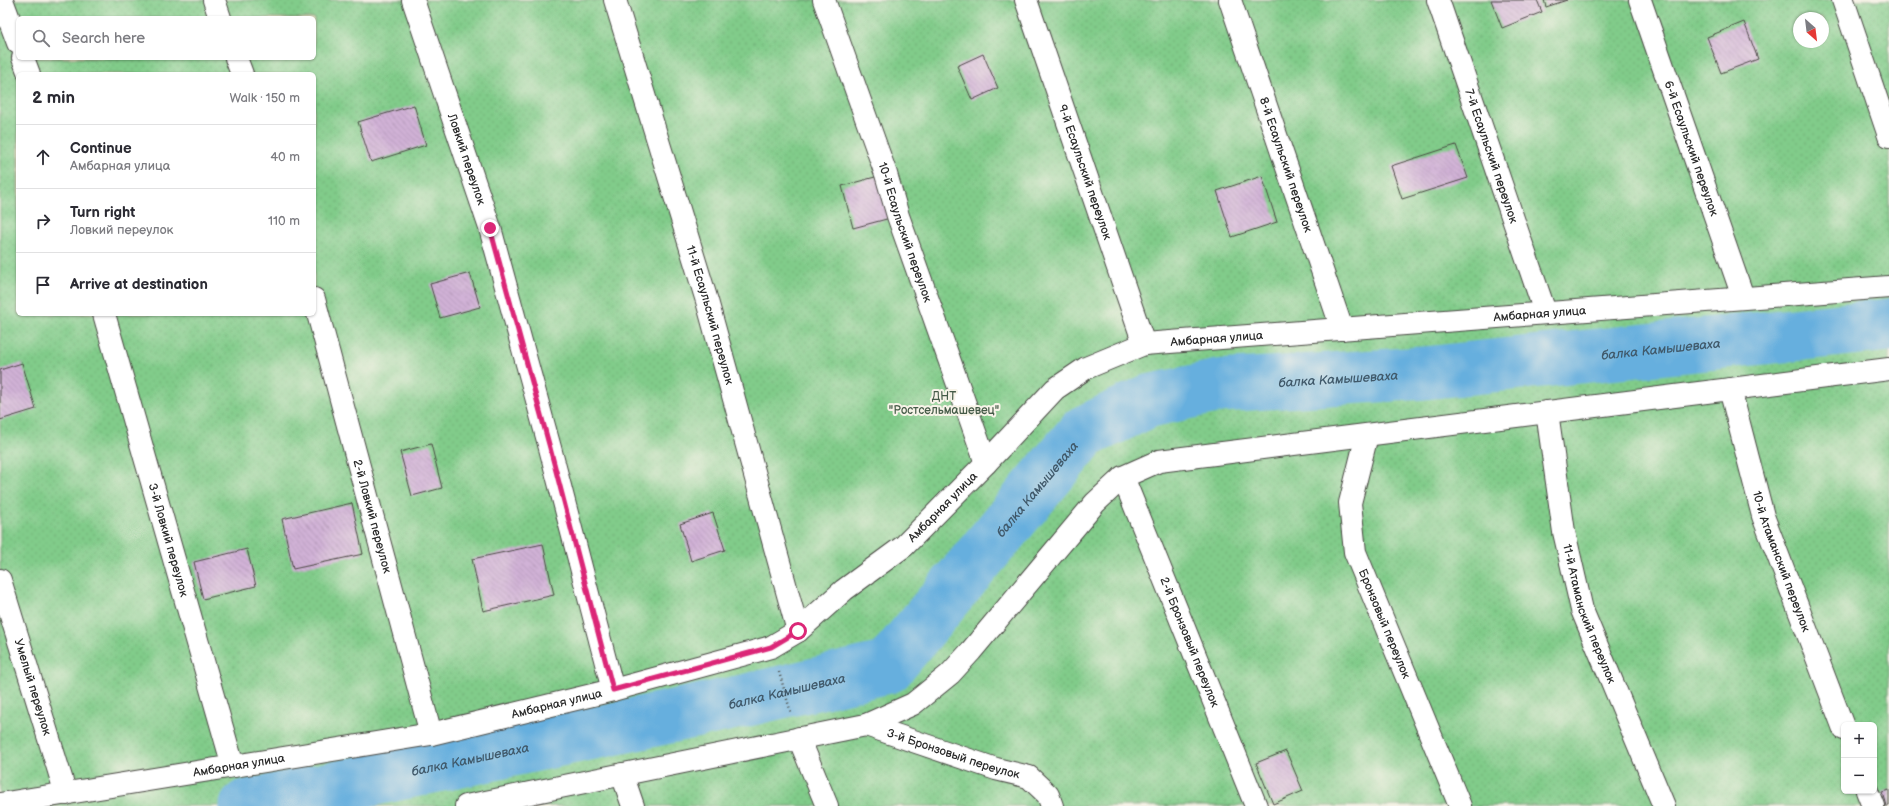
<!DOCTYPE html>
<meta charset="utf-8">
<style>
:root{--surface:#fff;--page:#f7f7f7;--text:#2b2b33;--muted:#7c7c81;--line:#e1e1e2}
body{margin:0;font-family:"Balsamiq Sans",sans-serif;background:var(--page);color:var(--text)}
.controls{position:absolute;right:12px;bottom:12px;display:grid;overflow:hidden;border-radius:6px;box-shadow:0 1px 3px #0004}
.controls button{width:36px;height:36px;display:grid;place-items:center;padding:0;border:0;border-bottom:1px solid var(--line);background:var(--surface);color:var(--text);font:20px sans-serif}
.compass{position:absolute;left:1793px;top:12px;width:36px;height:36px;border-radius:50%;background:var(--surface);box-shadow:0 1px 3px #0004;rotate:152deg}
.stop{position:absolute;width:12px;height:12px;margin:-9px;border:3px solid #db2777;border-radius:50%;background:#fff}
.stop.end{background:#db2777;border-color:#fff;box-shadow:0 1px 4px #0008}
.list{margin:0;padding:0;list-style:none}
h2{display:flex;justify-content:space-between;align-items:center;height:52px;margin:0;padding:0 16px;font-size:17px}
h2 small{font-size:13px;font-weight:400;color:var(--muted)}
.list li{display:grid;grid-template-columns:26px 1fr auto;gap:12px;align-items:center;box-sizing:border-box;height:64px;padding:0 16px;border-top:1px solid var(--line)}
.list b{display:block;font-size:15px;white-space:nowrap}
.list p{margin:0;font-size:13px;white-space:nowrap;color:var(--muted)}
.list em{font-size:13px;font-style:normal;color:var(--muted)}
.icon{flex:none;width:22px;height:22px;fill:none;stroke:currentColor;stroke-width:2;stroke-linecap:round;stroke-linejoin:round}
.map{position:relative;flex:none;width:1889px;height:806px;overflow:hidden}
.search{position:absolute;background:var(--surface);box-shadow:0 1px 3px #0004;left:16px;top:16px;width:300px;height:44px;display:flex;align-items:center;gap:10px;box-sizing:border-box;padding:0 14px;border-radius:6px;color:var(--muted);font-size:15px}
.panel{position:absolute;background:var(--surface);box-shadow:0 1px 3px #0004;left:16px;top:72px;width:300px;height:244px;border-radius:6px}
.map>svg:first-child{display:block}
</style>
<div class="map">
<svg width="1889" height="806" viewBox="0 0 1889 806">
<defs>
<pattern id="grass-dots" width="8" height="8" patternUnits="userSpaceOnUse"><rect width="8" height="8" fill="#81cc8a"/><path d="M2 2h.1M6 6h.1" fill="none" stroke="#70af77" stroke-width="1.8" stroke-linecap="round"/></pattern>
<pattern id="building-back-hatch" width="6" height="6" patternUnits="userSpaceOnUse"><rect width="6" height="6" fill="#d1b2d7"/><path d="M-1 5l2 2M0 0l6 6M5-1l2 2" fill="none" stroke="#aa91af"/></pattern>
</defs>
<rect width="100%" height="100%" fill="#f7f3e8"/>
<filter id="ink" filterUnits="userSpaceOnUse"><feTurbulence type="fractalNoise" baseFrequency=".025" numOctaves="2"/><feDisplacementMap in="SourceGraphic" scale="8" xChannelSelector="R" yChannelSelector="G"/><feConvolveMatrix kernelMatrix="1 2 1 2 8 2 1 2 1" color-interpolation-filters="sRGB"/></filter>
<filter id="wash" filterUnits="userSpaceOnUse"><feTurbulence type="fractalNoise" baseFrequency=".012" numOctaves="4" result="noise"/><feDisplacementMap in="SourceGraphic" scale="16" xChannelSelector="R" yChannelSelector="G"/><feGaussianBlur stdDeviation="0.9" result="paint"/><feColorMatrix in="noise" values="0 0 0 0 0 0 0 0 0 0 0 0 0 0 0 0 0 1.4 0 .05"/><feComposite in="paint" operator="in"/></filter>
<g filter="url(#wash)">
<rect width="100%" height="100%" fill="#ede4c7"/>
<!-- grass -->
<path fill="url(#grass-dots)" stroke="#567c5a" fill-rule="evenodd" d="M 0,0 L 1889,0 L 1889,806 L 0,806 ZM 18,18 L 314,18 L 314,58 L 18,58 ZM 1799,18 L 1823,18 L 1823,42 L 1799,42 ZM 18,74 L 314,74 L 314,314 L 18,314 ZM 1844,725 L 1874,725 L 1874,791 L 1844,791 Z"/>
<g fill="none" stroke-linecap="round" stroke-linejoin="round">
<!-- river -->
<path stroke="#66afde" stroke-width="53" id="s1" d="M 246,806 L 726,705 L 888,667 L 1084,432 L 1149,401 L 1219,386 L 1424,373 L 1889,325"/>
</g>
<g id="blocks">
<!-- building -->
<path fill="url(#building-back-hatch)" d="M 1491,0 L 1537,0 L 1542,12 L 1502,28 Z
M 1544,0 L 1567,0 L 1546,7 Z
M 1744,22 L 1758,59 L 1721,73 L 1707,37 Z
M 983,54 L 998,88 L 972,100 L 957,66 Z
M 414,105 L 426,145 L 371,162 L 358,122 Z
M 1456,145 L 1468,178 L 1402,199 L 1391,166 Z
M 886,174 L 898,216 L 853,228 L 842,186 Z
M 1262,176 L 1277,222 L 1232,237 L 1217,191 Z
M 470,273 L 480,307 L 440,318 L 430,284 Z
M 22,363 L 36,409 L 0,420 L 0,370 Z
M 431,444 L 442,488 L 412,496 L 400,452 Z
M 352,503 L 363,554 L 293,569 L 282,519 Z
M 713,513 L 725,550 L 691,561 L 680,524 Z
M 543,544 L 554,595 L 483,611 L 472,559 Z
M 247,549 L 256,586 L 203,599 L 194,562 Z
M 1286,751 L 1303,791 L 1273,804 L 1256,763 Z
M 1889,790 L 1889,806 L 1886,806 L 1882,792 Z"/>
</g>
</g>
<g filter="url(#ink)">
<use href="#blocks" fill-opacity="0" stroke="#484742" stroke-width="1"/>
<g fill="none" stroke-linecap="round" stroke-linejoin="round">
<defs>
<g id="minor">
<path d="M 2,0 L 18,43"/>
<path d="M 214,0 L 220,18"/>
<path id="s2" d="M 413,0 L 490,228 L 550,448 L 613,690"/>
<path id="s3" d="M 615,0 L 707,301 L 798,631"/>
<path id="s4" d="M 824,0 L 886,174 L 898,216 L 986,463"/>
<path id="s5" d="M 1026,0 L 1144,344"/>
<path id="s6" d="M 1230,0 L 1342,329"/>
<path id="s7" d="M 1438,0 L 1545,312"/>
<path id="s8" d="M 1640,0 L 1743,297"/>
<path d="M 1843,0 L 1889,136"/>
<path d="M 23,58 L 29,74"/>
<path d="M 236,58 L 242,74"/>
<path id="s9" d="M 314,299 L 431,734"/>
<path id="s10" d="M 104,314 L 233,766"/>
<path id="s11" d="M 1730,389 L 1763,516 L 1844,729"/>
<path id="s12" d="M 1547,412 L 1564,532 L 1582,610 L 1664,806"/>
<path id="s13" d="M 1367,435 L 1350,503 L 1355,552 L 1460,806"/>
<path id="s14" d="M 1123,477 L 1256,806"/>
<path id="s15" d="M 0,580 L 66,794"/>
<path id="s16" d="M 866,725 L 996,769 L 1029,777 L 1048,795 L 1052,806"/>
<path d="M 799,738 L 827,806"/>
<path d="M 622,774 L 633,806"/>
<path d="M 1867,791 L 1873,806"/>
<path id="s17" d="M 0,804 L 431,734 L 613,690 L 771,647 L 798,631 L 844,590 L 904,546 L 986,463 L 1055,389 L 1086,368 L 1144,344 L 1889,287"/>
<path d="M 466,806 L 866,725 L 913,704 L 950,674 L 971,651 L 1095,503 L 1123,477 L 1159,461 L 1889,369"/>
</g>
</defs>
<!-- minor casing -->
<use href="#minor" stroke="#484742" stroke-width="24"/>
<!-- path -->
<path stroke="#484742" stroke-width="2.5" stroke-dasharray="1 3" stroke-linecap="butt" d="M 779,672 L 791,713"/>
<!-- minor -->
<use href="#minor" stroke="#fff" stroke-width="22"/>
</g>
</g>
<g fill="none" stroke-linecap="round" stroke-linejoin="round" filter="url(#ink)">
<!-- route -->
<path stroke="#db2777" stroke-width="5" d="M 490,228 L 550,448 L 613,690 L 771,647 L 798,631"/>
</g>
<g text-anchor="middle" stroke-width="4" stroke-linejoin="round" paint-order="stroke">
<!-- street labels -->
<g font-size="12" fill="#2b2b2b" stroke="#f7f3e8">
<text dy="4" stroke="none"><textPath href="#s8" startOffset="157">6-й Есаульский переулок</textPath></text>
<text dy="4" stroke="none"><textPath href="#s7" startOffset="165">7-й Есаульский переулок</textPath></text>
<text dy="4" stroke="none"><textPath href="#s2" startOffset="168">Ловкий переулок</textPath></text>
<text dy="4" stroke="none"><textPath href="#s6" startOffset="174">8-й Есаульский переулок</textPath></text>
<text dy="4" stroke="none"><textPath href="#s5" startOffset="182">9-й Есаульский переулок</textPath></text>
<text dy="4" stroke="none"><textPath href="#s4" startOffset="246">10-й Есаульский переулок</textPath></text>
<text dy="4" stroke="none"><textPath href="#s17" startOffset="1670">Амбарная улица</textPath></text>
<text dy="4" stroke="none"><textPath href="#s3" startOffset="329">11-й Есаульский переулок</textPath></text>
<text dy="4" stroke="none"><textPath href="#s17" startOffset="1346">Амбарная улица</textPath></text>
<text dy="4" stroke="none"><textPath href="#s17" startOffset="1010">Амбарная улица</textPath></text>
<text dy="4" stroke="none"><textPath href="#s9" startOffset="225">2-й Ловкий переулок</textPath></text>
<text dy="4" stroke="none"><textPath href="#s10" startOffset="235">3-й Ловкий переулок</textPath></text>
<text dy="4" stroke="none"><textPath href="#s11" startOffset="180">10-й Атаманский переулок</textPath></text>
<text dy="4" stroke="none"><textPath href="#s12" startOffset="207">11-й Атаманский переулок</textPath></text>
<text dy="4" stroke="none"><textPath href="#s13" startOffset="197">Бронзовый переулок</textPath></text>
<text dy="4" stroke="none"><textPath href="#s14" startOffset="178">2-й Бронзовый переулок</textPath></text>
<text dy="4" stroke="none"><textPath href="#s15" startOffset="112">Умелый переулок</textPath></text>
<text dy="4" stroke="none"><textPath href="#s17" startOffset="566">Амбарная улица</textPath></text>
<text dy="4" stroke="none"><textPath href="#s16" startOffset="92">3-й Бронзовый переулок</textPath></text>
<text dy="4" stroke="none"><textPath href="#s17" startOffset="242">Амбарная улица</textPath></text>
</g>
<!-- park labels -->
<g font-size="12" fill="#455b48" stroke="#f7f3e8">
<text x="944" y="400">ДНТ<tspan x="944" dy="14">"Ростсельмашевец"</tspan></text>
</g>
<!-- water labels -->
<g font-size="13" font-style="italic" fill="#40596a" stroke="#f7f3e8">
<text dy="5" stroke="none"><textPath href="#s1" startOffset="1550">балка Камышеваха</textPath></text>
<text dy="5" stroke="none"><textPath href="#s1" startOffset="1226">балка Камышеваха</textPath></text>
<text dy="5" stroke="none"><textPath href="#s1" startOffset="889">балка Камышеваха</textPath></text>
<text dy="5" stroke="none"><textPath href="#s1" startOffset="553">балка Камышеваха</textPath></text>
<text dy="5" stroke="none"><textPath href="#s1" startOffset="229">балка Камышеваха</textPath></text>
</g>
</g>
</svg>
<div class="controls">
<button>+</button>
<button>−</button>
</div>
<svg class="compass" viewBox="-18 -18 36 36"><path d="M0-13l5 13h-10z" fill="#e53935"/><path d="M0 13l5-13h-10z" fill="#7c7c81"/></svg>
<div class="stop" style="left:798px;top:631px"></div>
<div class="stop end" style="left:490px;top:228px"></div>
<div class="search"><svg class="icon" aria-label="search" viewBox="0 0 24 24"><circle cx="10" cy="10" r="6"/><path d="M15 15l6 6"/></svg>Search here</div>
<section class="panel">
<h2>2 min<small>Walk · 150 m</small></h2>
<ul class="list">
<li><svg class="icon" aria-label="ahead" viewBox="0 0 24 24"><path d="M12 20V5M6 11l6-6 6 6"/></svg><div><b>Continue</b><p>Амбарная улица</p></div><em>40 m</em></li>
<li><svg class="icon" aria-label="right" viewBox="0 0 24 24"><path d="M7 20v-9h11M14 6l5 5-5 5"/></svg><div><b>Turn right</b><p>Ловкий переулок</p></div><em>110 m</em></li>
<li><svg class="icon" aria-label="arrive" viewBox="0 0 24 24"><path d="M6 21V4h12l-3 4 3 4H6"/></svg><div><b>Arrive at destination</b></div></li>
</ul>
</section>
</div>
